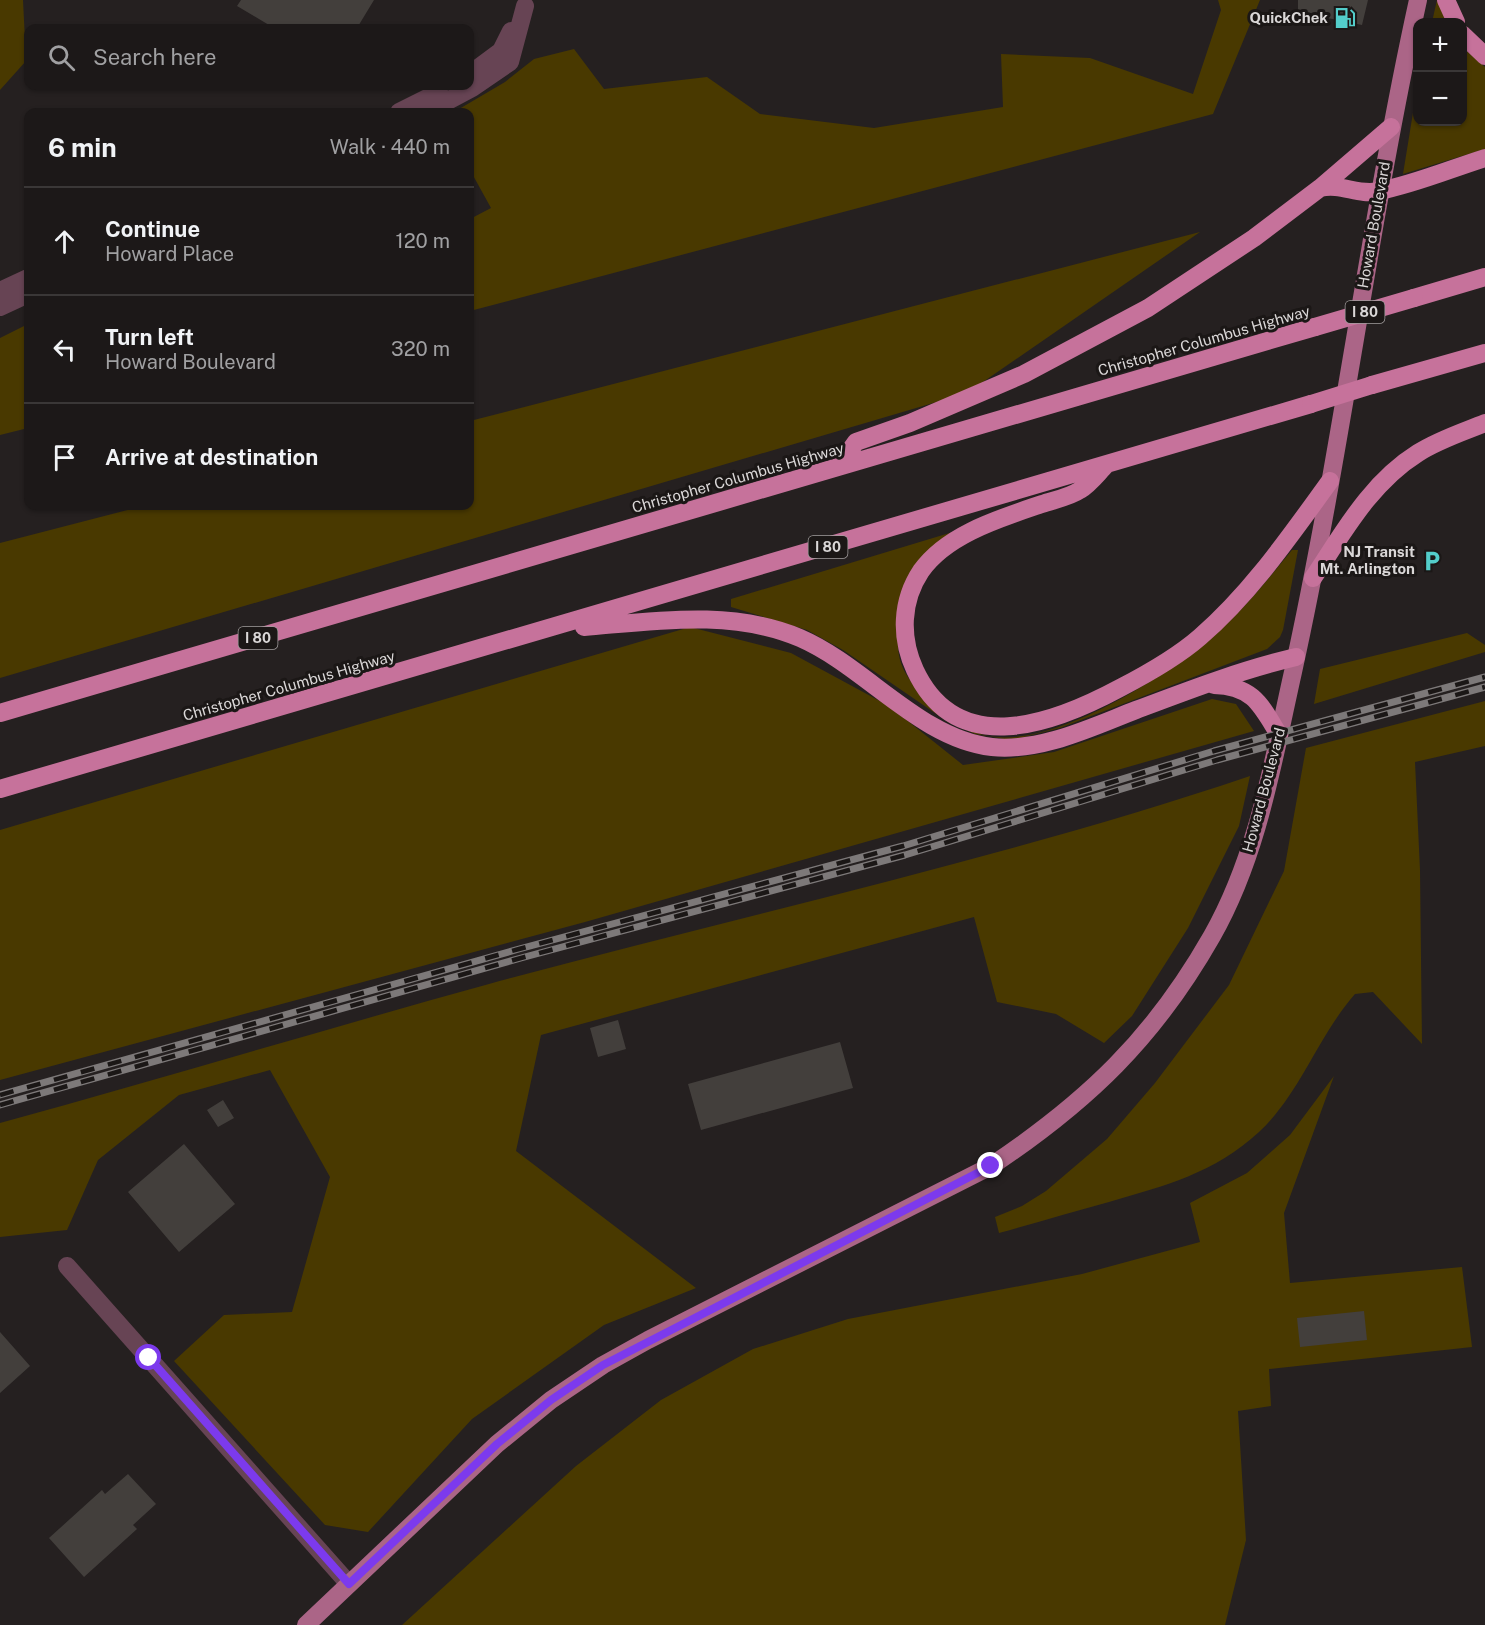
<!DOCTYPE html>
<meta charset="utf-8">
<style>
:root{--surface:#1c1818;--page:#252121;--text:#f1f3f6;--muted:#a0a0a2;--line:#3a3737}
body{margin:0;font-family:"Public Sans",sans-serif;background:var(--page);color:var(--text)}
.controls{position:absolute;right:18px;top:18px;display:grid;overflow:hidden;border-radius:12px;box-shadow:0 2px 4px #0004}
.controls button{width:54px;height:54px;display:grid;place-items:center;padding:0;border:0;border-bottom:2px solid var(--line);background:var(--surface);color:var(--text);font:30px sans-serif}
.stop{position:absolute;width:18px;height:18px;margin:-14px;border:4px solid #7c3aed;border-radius:50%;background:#fff}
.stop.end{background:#7c3aed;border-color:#fff;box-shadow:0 2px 6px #0008}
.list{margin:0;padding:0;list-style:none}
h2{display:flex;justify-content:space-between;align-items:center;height:78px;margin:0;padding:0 24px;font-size:26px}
h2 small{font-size:20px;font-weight:400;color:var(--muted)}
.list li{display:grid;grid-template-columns:39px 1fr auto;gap:18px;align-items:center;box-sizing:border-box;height:108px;padding:0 24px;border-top:2px solid var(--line)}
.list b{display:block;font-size:22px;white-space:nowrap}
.list p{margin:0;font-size:20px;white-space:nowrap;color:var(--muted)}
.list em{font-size:20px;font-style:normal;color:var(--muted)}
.icon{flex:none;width:33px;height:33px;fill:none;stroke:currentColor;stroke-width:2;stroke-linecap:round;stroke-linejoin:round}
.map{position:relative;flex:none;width:1485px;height:1625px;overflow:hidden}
.search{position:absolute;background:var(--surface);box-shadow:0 2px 4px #0004;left:24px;top:24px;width:450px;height:66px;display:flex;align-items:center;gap:15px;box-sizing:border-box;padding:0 21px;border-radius:12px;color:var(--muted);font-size:22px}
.panel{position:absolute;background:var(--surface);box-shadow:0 2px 4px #0004;left:24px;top:108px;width:450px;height:402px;border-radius:12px}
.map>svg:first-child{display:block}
</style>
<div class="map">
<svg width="1485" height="1625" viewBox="0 0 1485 1625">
<rect width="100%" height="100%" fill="#252020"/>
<!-- green -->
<path fill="#493900" d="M 0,0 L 23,0 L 26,61 L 0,90 Z
M 1218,0 L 1260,0 L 1213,114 L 470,311 L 470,219 L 491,208 L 470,170 L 470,112 L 454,112 L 505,82 L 534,59 L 574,49 L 604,89 L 707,77 L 760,114 L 874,128 L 1003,107 L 1001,54 L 1090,58 L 1193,94 L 1221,10 Z
M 1437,0 L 1438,0 L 1446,22 L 1432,22 Z
M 1463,48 L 1485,67 L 1485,149 L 1403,174 L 1417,88 L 1418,122 L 1462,122 Z
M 1200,232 L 967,393 L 0,678 L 0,543 L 143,506 L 470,506 L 470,421 Z
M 28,324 L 28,428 L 0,435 L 0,338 Z
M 966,528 L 923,556 C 918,575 898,633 898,648 C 900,677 923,697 945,712 C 955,718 965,727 975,732 C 1040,760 1172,673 1219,631 C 1246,607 1269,578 1292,550 L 1298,550 L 1283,630 L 1280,637 L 1267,649 L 1060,728 L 1020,738 L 1005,739 L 975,734 L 948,722 L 843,650 L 807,630 L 731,607 L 731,599 Z
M 690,627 L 791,653 L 889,706 L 963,765 L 1054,752 L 1212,699 L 1236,704 L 1254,731 L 585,922 L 0,1080 L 0,830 Z
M 1467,633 L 1485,645 L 1485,652 L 1314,704 L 1320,669 Z
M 1485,701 L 1485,746 L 1415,762 L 1420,870 L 1422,1044 L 1373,992 L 1355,994 C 1318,1036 1300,1094 1259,1132 C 1215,1173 1164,1186 1109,1202 C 1072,1212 1036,1223 999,1233 L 995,1217 L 1022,1206 L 1046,1191 L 1107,1139 L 1155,1083 L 1229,985 L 1284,871 L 1306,748 Z
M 1250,776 L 1239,826 L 1188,928 L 1132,1016 L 1104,1043 L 1056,1014 L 997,1002 L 974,917 L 541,1035 L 516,1151 L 696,1288 L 604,1325 L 472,1419 L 368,1532 L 325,1525 L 174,1361 L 224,1315 L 292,1312 L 330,1177 L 270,1070 L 179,1095 L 98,1160 L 67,1230 L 0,1237 L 0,1123 C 164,1078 326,1029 489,984 C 743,915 1001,860 1250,776 Z
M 1334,1076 L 1284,1213 L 1290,1283 L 1462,1267 L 1472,1347 L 1269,1369 L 1271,1406 L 1238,1411 L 1246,1540 L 1225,1625 L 402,1625 L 576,1466 L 661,1400 L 753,1349 L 848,1319 L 1082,1274 L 1200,1242 L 1190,1203 L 1247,1173 L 1290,1135 Z"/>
<!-- building -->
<path fill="#433f3c" d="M 241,0 L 374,0 L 357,28 L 274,28 L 237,6 Z
M 1298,0 L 1368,0 L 1362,25 L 1298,12 Z
M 618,1020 L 626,1049 L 598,1057 L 590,1028 Z
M 840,1042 L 853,1088 L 701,1130 L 688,1084 Z
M 223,1100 L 234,1118 L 218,1127 L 207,1110 Z
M 184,1144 L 235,1204 L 179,1252 L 128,1192 Z
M 1364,1311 L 1367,1340 L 1300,1347 L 1297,1318 Z
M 0,1332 L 30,1366 L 0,1393 Z
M 128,1474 L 156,1504 L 133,1525 L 137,1529 L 84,1577 L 49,1538 L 102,1490 L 105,1494 Z"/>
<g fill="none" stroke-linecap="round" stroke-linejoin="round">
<!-- minor -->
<path stroke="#674454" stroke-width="18" d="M 470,74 L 501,51 L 511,31
M 399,112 L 439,92
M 427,112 L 472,88 L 510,62 L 525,6
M 0,291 L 28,278
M 0,307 L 28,294
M 67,1266 L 349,1584"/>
<!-- major -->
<path stroke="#ab6587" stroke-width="18" d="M 306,1625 L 497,1444 L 551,1400 L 603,1365 L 648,1340 L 991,1166 C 1088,1101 1154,1038 1212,936 C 1258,855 1273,761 1293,672 C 1342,449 1369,223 1418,0"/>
<!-- highway -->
<path stroke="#c6729b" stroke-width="18" d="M 1446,0 L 1456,22
M 1462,34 L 1485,56
M 1320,188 C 1342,183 1358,196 1379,191 C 1415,184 1450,169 1485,158
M 1414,298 L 1485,277
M 1372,385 L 1485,353
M 1106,465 C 1098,473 1090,484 1080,490 C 1070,497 1054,500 1042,504 C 1001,518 947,534 921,571 C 901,601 900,638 915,670 C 957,760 1053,724 1120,688 C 1147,674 1176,658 1200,637 C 1251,593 1290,536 1330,481
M 838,467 L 856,442 L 910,423 L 1024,374 L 1148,308 L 1254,238 L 1320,188 L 1391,127
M 1313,578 C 1343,533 1370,483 1418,453 C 1438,440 1463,432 1485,423
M 584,627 C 656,621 732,609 800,638 C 865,666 920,739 992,747 C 1041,752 1092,727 1136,710 C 1189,690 1241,670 1296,657
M 1214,685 C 1253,686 1261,705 1279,735
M 0,713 L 1315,327
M 0,789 L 1311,404"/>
<defs>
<path id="rail" d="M 0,1095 L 519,949 L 903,846 L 1214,751 L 1485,677
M 0,1105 L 521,958 L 905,855 L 1217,760 L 1485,687"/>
</defs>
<!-- rail casing -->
<use href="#rail" stroke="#7d7979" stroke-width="7"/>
<!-- rail -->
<use href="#rail" stroke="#1b1716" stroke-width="4.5" stroke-dasharray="14" stroke-linecap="butt"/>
<!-- highway-bridge -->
<path stroke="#c6729b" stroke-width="18" d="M 1315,327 L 1414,298
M 1311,404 L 1372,385"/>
</g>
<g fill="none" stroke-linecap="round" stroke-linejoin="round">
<!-- route -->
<path stroke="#7c3aed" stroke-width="8" d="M 149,1358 L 349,1584 L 497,1444 L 551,1400 L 603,1365 L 991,1166"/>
</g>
<!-- icons -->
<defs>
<symbol id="fuel-bare" viewBox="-9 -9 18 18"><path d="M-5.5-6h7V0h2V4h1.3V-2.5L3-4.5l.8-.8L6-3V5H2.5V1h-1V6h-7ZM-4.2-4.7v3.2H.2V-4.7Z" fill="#53cdca" stroke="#1b1716" stroke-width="2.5" paint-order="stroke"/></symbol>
<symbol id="parking-bare" viewBox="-9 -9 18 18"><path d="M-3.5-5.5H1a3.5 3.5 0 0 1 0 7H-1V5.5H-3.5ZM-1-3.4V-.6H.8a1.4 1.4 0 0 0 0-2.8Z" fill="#53cdca" stroke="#1b1716" stroke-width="2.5" paint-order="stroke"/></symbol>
</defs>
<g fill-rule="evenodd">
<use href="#fuel-bare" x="1330" y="3" width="30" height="30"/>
<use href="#parking-bare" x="1417" y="546" width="30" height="30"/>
</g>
<g text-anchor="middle" stroke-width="6" stroke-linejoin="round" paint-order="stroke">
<!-- shield labels -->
<g fill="#1b1716" stroke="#a19d9d" stroke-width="1.5">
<rect x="1345.5" y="301" width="39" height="22" rx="4.5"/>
<rect x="808.5" y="536" width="39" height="22" rx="4.5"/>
<rect x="238.5" y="627" width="39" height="22" rx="4.5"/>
</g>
<g font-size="14" font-weight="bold" fill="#dad7d7">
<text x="1365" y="317">I 80</text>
<text x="828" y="552">I 80</text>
<text x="258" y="643">I 80</text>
</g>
<!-- poi labels -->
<g font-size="15" font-weight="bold" fill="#dad7d7" stroke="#1b1716" text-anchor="end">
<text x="1328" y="23">QuickChek</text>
<text x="1415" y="557">NJ Transit<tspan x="1415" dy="17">Mt. Arlington</tspan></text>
</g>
<!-- street labels -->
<g font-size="15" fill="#dad7d7" stroke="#1b1716">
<text transform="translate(1374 225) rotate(-80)" y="5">Howard Boulevard</text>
<text transform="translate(1204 341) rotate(-16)" y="5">Christopher Columbus Highway</text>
<text transform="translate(738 478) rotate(-16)" y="5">Christopher Columbus Highway</text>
<text transform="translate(289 686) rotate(-16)" y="5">Christopher Columbus Highway</text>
<text transform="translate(1264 790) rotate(-75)" y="5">Howard Boulevard</text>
</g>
</g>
</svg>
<div class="controls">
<button>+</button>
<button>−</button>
</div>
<div class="stop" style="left:149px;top:1358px"></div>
<div class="stop end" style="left:991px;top:1166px"></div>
<div class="search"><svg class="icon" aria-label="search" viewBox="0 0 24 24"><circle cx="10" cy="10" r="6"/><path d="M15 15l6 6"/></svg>Search here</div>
<section class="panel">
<h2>6 min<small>Walk · 440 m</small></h2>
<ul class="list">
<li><svg class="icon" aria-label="ahead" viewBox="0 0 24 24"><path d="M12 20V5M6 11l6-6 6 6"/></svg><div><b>Continue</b><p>Howard Place</p></div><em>120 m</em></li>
<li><svg class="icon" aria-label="left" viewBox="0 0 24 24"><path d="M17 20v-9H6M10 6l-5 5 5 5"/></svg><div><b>Turn left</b><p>Howard Boulevard</p></div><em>320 m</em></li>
<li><svg class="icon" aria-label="arrive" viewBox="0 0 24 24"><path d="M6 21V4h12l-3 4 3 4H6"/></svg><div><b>Arrive at destination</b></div></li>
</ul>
</section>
</div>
